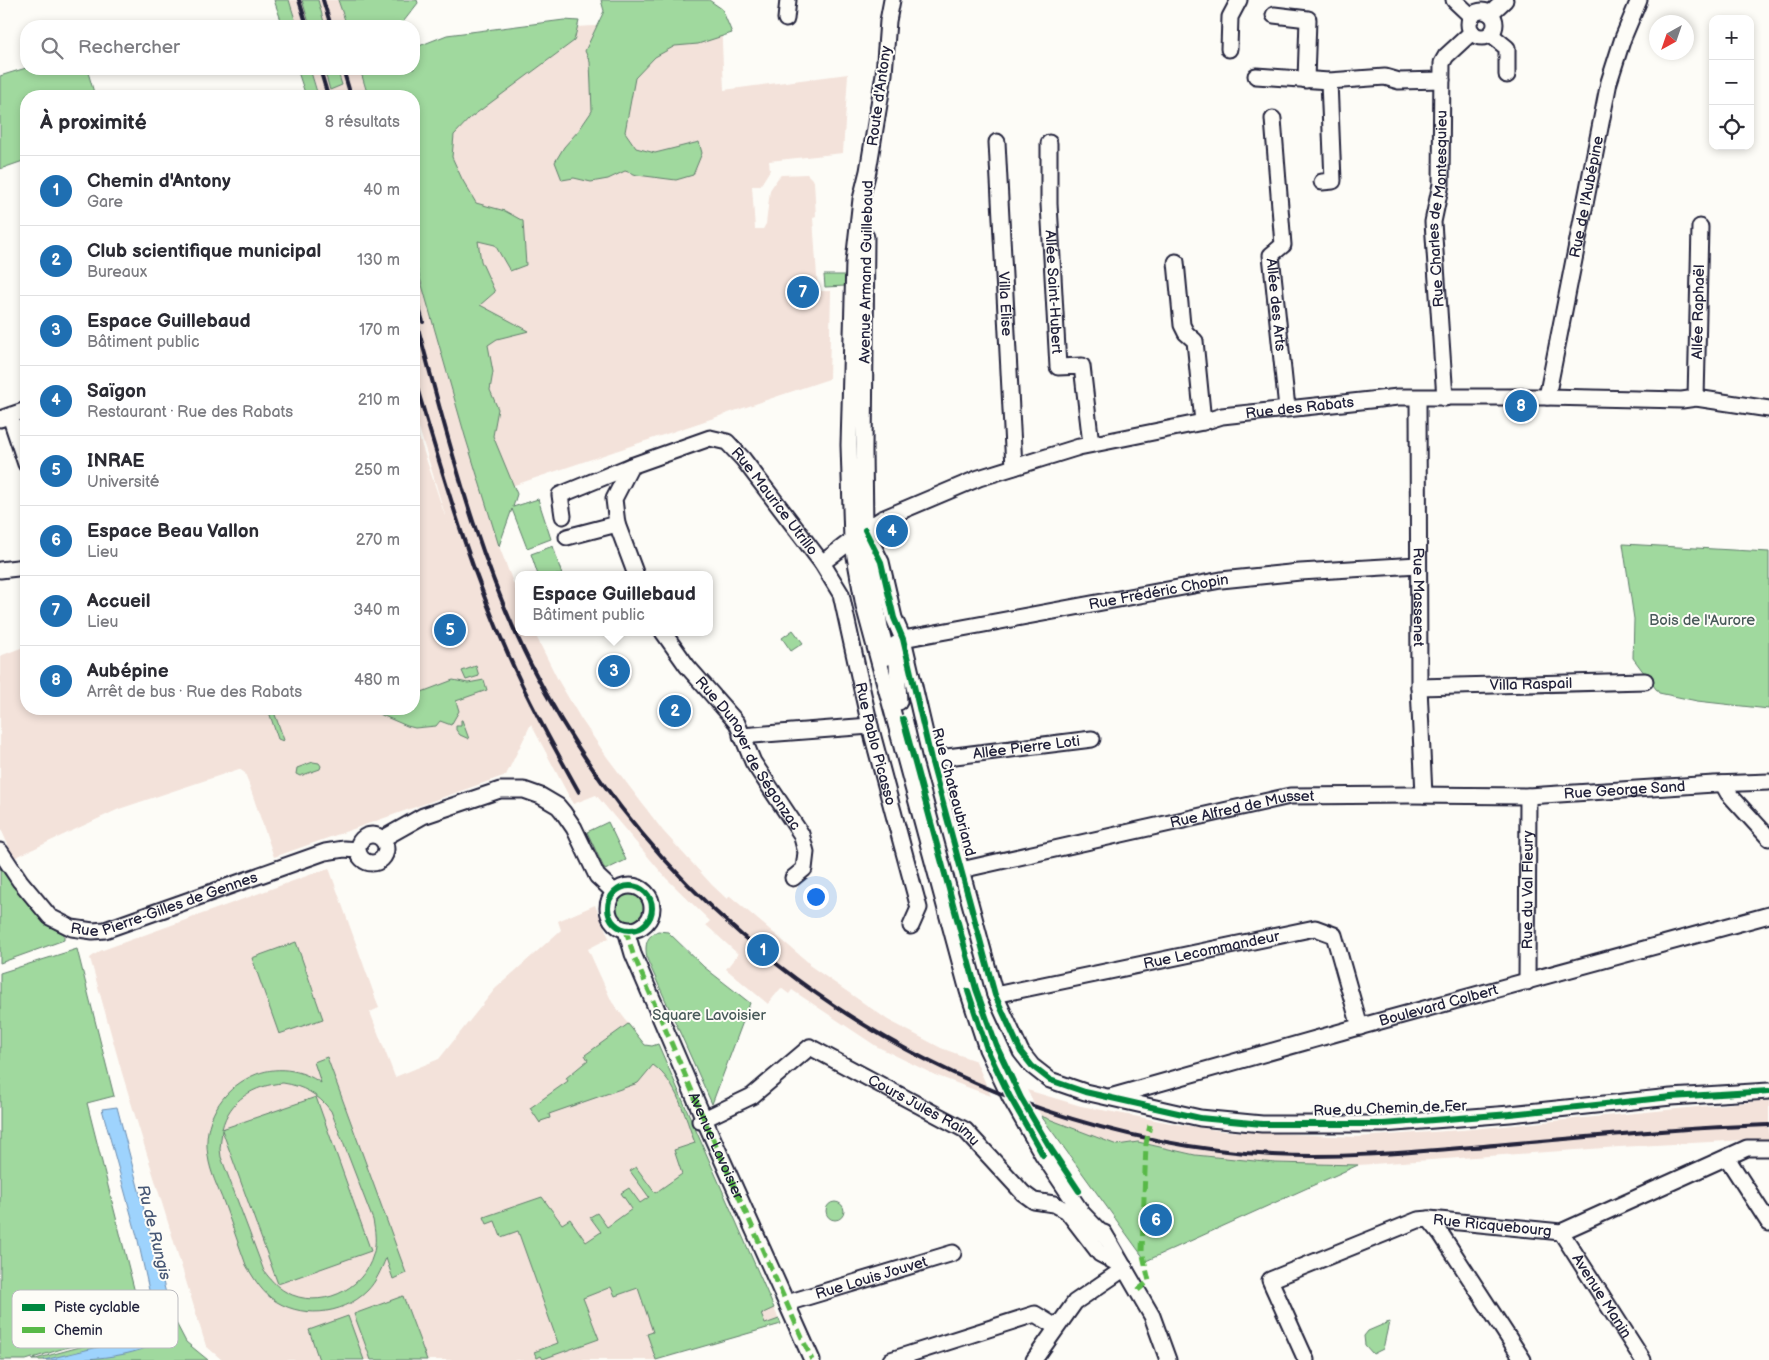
<!DOCTYPE html>
<html lang="fr">
<meta charset="utf-8">
<style>
:root{--surface:#fff;--page:#f2f2f3;--text:#2b2b33;--muted:#7c7c81;--line:#e1e1e2;--accent:#1f6fb2}
body{margin:0;font-family:"Balsamiq Sans",sans-serif;background:var(--page);color:var(--text)}
.controls{position:absolute;right:15px;top:15px;display:grid;overflow:hidden;border-radius:10px;box-shadow:0 2px 8px #0003}
.controls button{width:45px;height:45px;display:grid;place-items:center;padding:0;border:0;border-bottom:1px solid var(--line);background:var(--surface);color:var(--text);font:25px sans-serif}
.compass{position:absolute;left:1649px;top:15px;width:45px;height:45px;border-radius:50%;background:var(--surface);box-shadow:0 2px 8px #0003;rotate:220deg}
.you{position:absolute;left:815px;top:896px;width:18px;height:18px;margin:-12px;border:4px solid #fff;border-radius:50%;background:#1a73e8;box-shadow:0 0 0 8px #1a73e833}
.badge{display:grid;place-items:center;width:32px;height:32px;border-radius:50%;background:var(--accent);color:#fff;font-size:16px;font-weight:700}
.pin{position:absolute;translate:-50% -50%;border:2px solid #fff;box-shadow:0 1px 5px #0006}
.popup{position:absolute;left:515px;top:571px;width:198px;height:65px;box-sizing:border-box;display:grid;place-content:center;border-radius:10px;background:var(--surface);filter:drop-shadow(0 1px 4px #0005);font-size:16px;white-space:nowrap;color:var(--muted)}
.popup b{font-size:19px;color:var(--text)}
.popup::after{content:'';position:absolute;left:50%;top:100%;margin-left:-10px;border:10px solid transparent;border-top-color:var(--surface)}
.list{margin:0;padding:0;list-style:none}
h2{display:flex;justify-content:space-between;align-items:center;height:65px;margin:0;padding:0 20px;font-size:21px}
h2 small{font-size:16px;font-weight:400;color:var(--muted)}
.list li{display:grid;grid-template-columns:32px 1fr auto;gap:15px;align-items:center;box-sizing:border-box;height:70px;padding:0 20px;border-top:1px solid var(--line)}
.list b{display:block;font-size:19px;white-space:nowrap}
.list p{margin:0;font-size:16px;white-space:nowrap;color:var(--muted)}
.list em{font-size:16px;font-style:normal;color:var(--muted)}
.icon{flex:none;width:28px;height:28px;fill:none;stroke:currentColor;stroke-width:2;stroke-linecap:round;stroke-linejoin:round}
.map{position:relative;flex:none;width:1769px;height:1360px;overflow:hidden}
.search{position:absolute;background:var(--surface);box-shadow:0 2px 8px #0003;left:20px;top:20px;width:400px;height:55px;display:flex;align-items:center;gap:12px;box-sizing:border-box;padding:0 18px;border-radius:20px;color:var(--muted);font-size:19px}
.panel{position:absolute;background:var(--surface);box-shadow:0 2px 8px #0003;left:20px;top:90px;width:400px;height:625px;border-radius:20px}
.map>svg:first-child{display:block}
</style>
<div class="map">
<svg width="1769" height="1360" viewBox="0 0 1769 1360">
<rect width="100%" height="100%" fill="#fdfcf7"/>
<filter id="ink" filterUnits="userSpaceOnUse"><feTurbulence type="fractalNoise" baseFrequency=".02" numOctaves="2"/><feDisplacementMap in="SourceGraphic" scale="10" xChannelSelector="R" yChannelSelector="G"/><feConvolveMatrix kernelMatrix="1 2 1 2 8 2 1 2 1" color-interpolation-filters="sRGB"/></filter>
<g filter="url(#ink)">
<!-- built -->
<path fill="#f3e2da" d="M 289,0 L 338,0 L 347,26 L 297,26 Z
M 721,19 L 724,90 L 848,74 L 843,153 L 769,161 L 770,170 L 760,186 L 752,186 L 755,229 L 763,229 L 766,224 L 770,190 L 778,178 L 781,175 L 807,174 L 814,181 L 816,217 L 813,218 L 818,291 L 831,291 L 829,379 L 491,493 L 414,96 L 414,69 L 557,28 Z
M 310,69 L 360,69 L 368,96 L 319,96 Z
M 414,257 L 465,436 L 499,546 L 519,598 L 519,632 L 534,632 L 558,680 L 581,719 L 607,757 L 663,831 L 712,885 L 727,899 L 730,896 L 809,963 L 809,965 L 888,1020 L 941,1048 L 976,1061 L 991,1096 L 935,1075 L 876,1046 L 792,990 L 789,994 L 781,988 L 768,1004 L 726,969 L 738,954 L 706,925 L 710,921 L 666,878 L 596,795 L 573,804 L 531,724 L 506,775 L 274,857 L 245,773 L 239,769 L 119,809 L 14,858 L 0,827 L 0,656 L 26,646 L 26,709 L 414,709 L 414,422 L 448,525 L 414,411 Z
M 329,868 L 379,1008 L 370,1012 L 395,1077 L 439,1059 L 495,989 L 561,930 L 558,921 L 595,905 L 609,938 L 588,949 L 612,1002 L 645,1045 L 652,1046 L 658,1044 L 781,1324 L 655,1360 L 222,1360 L 206,1346 L 122,1073 L 90,958 L 100,951 Z
M 1027,1090 L 1081,1106 L 1176,1124 L 1223,1131 L 1357,1137 L 1462,1130 L 1769,1100 L 1769,1141 L 1746,1140 L 1619,1147 L 1358,1165 L 1275,1163 L 1195,1155 L 1138,1142 L 1117,1145 L 1041,1116 Z"/>
<!-- green -->
<path fill="#a0d99e" stroke="#617e6c" fill-rule="evenodd" d="M 274,0 L 289,0 L 297,26 L 283,26 Z
M 302,0 L 318,0 L 325,26 L 310,26 Z
M 338,0 L 417,0 L 418,3 L 400,26 L 347,26 Z
M 601,0 L 709,0 L 722,9 L 732,33 L 698,44 L 675,46 L 655,57 L 635,78 L 625,132 L 636,148 L 655,153 L 699,142 L 702,153 L 693,175 L 676,180 L 637,175 L 625,171 L 608,179 L 591,182 L 574,178 L 562,180 L 555,162 L 564,147 L 579,130 L 592,111 L 590,62 L 585,51 L 604,11 Z
M 564,20 L 579,21 L 574,41 L 470,118 L 454,135 L 452,157 L 462,179 L 476,203 L 505,211 L 523,221 L 526,265 L 510,271 L 495,245 L 478,241 L 481,261 L 495,292 L 480,305 L 529,331 L 497,339 L 488,345 L 493,372 L 490,390 L 498,409 L 493,436 L 517,494 L 513,507 L 538,499 L 551,539 L 527,548 L 512,509 L 499,546 L 465,436 L 414,257 L 414,96 L 368,96 L 360,69 L 414,69 L 414,48 L 447,35 Z
M 26,68 L 87,69 L 95,96 L 26,96 L 26,160 L 0,169 L 0,76 Z
M 297,69 L 310,69 L 317,92 L 306,96 Z
M 324,69 L 337,69 L 342,85 L 330,90 Z
M 824,275 L 847,275 L 846,286 L 825,287 Z
M 1623,544 L 1769,552 L 1769,709 L 1697,701 L 1659,693 L 1633,658 L 1634,619 Z
M 553,546 L 562,575 L 538,575 L 531,554 Z
M 793,630 L 803,643 L 791,651 L 782,638 Z
M 476,666 L 479,676 L 466,680 L 462,671 Z
M 453,680 L 468,683 L 484,680 L 487,690 L 456,701 L 459,711 L 451,725 L 440,721 L 436,726 L 415,728 L 407,726 L 377,713 L 363,712 L 364,709 L 414,709 L 414,695 Z
M 268,709 L 273,709 L 284,740 L 283,741 L 278,739 Z
M 461,720 L 462,720 L 469,739 L 460,735 L 456,730 L 456,726 L 461,726 Z
M 313,762 L 319,763 L 321,766 L 320,769 L 300,776 L 296,774 L 297,768 Z
M 608,822 L 626,860 L 605,870 L 587,832 Z
M 0,868 C 18,890 37,923 64,934 L 64,940 L 0,963 Z
M614 908a16 16 0 1 1 32 0a16 16 0 1 1-32 0Z
M 658,931 L 668,932 L 704,967 L 750,1003 L 712,1104 L 647,959 C 645,946 645,937 658,931 Z
M 296,942 L 323,1019 L 279,1034 L 252,958 Z
M 77,949 L 114,1096 L 87,1103 L 143,1324 L 26,1360 L 0,1360 L 0,973 Z
M 628,1024 L 645,1045 L 652,1046 L 658,1044 L 774,1308 L 761,1314 L 765,1324 L 779,1319 L 781,1324 L 656,1360 L 647,1334 L 653,1332 L 638,1288 L 615,1296 L 611,1287 L 583,1298 L 599,1339 L 543,1359 L 541,1356 L 537,1358 L 534,1352 L 558,1343 L 518,1231 L 501,1237 L 495,1221 L 487,1224 L 484,1217 L 542,1197 L 562,1224 L 570,1219 L 586,1242 L 601,1232 L 590,1217 L 597,1213 L 607,1227 L 632,1209 L 621,1193 L 629,1188 L 640,1203 L 649,1197 L 630,1171 L 636,1167 L 655,1193 L 682,1174 L 674,1150 L 695,1143 C 685,1117 677,1082 653,1065 L 638,1083 L 549,1114 L 550,1118 L 541,1121 L 540,1123 L 530,1108 L 568,1081 L 566,1078 L 588,1060 L 585,1055 Z
M 327,1057 L 406,1273 L 393,1279 L 386,1258 C 381,1270 376,1282 367,1291 C 342,1316 299,1319 271,1298 C 260,1289 253,1277 246,1265 C 239,1244 231,1224 224,1203 C 218,1188 210,1172 208,1156 C 202,1122 221,1090 252,1076 C 275,1065 301,1069 321,1083 L 314,1062 ZM 283,1083 C 303,1086 318,1094 331,1111 L 373,1220 C 375,1231 377,1243 373,1255 C 363,1291 319,1310 286,1292 C 277,1287 270,1279 264,1271 L 221,1157 L 220,1149 L 222,1130 L 278,1284 L 371,1251 L 316,1097 L 222,1129 C 229,1100 254,1085 283,1083 Z
M 1041,1116 L 1117,1145 L 1138,1142 L 1195,1155 L 1275,1163 L 1358,1165 L 1146,1261 Z
M826 1211a9 9 0 1 1 18 0a9 9 0 1 1-18 0Z
M 403,1296 L 427,1360 L 371,1360 L 354,1314 Z
M 348,1316 L 364,1360 L 319,1360 L 309,1330 Z
M 175,1321 L 186,1342 L 208,1360 L 32,1360 Z
M 1389,1322 L 1383,1349 L 1373,1354 L 1365,1345 L 1364,1336 L 1368,1331 Z"/>
<!-- water -->
<path fill="#9ed3fd" stroke="#6c8caf" d="M 117,1107 L 172,1316 L 174,1328 C 151,1360 80,1360 44,1360 L 140,1337 L 152,1329 L 155,1317 L 137,1236 L 102,1109 Z"/>
<g fill="none" stroke-linecap="round" stroke-linejoin="round">
<defs>
<g id="minor">
<path d="M 892,0 L 888,21 L 884,74 L 868,171 L 861,199 L 854,262 L 849,445 L 852,540 L 864,606 L 968,991 L 987,1049 L 1010,1097 L 1043,1155 L 1082,1213 L 1108,1240"/>
<path d="M 1454,0 L 1472,17"/>
<circle cx="1482" cy="24" r="13"/>
<path d="M 1490,14 L 1505,0"/>
<path d="M 1274,15 L 1308,19 L 1306,80"/>
<path d="M 786,19 L 788,0"/>
<path d="M 1490,34 L 1507,48 L 1507,75"/>
<path d="M 1229,49 L 1230,17 L 1239,0"/>
<path d="M 1256,76 L 1329,81 L 1385,77 L 1399,81 L 1442,80"/>
<path id="s1" d="M 1273,119 L 1283,245 L 1271,255 L 1287,408"/>
<path id="s2" d="M 997,142 L 1014,467"/>
<path id="s3" d="M 1049,143 L 1049,204 L 1058,367 L 1082,366 L 1091,444"/>
<path d="M 1322,182 L 1333,181 L 1329,81"/>
<path d="M 866,237 L 864,450 L 865,530 L 869,564 L 880,627 L 888,657"/>
<path d="M 1176,262 L 1182,325 L 1186,333 L 1195,341 L 1203,422"/>
<path id="s4" d="M 1547,397 L 1609,82 L 1623,38 L 1639,0"/>
<path id="s5" d="M 1418,398 L 1419,687 L 1424,795"/>
<path id="s6" d="M 1445,398 L 1433,222 L 1441,184 L 1442,63 L 1446,56 L 1472,32"/>
<path id="s7" d="M 1696,398 L 1700,227"/>
<path d="M 10,416 L 26,464"/>
<path d="M 0,419 L 26,410"/>
<path d="M 563,516 L 560,495 L 631,466"/>
<path d="M 865,530 L 881,562 L 894,618 L 903,639 L 931,759 L 995,995 L 1021,1052 L 1032,1066 L 1050,1080 L 1085,1092 L 1200,1118 L 1262,1124 L 1383,1124 L 1510,1114 L 1671,1097 L 1769,1091"/>
<path d="M 567,537 L 617,524"/>
<path id="s8" d="M 822,563 L 865,530 L 882,519 L 979,478 L 1079,447 L 1203,422 L 1222,416 L 1398,397 L 1547,397 L 1682,400 L 1696,398 L 1769,409"/>
<path d="M 0,570 L 26,567"/>
<path id="s9" d="M 636,575 L 617,524 L 614,499 L 631,466 L 710,438 L 727,442 L 743,459 L 822,563 L 841,594 L 870,726 L 919,908 L 911,926"/>
<path id="s10" d="M 663,632 L 687,666 L 737,723 L 753,762 L 801,834 L 806,852 L 804,869 L 793,878"/>
<path id="s11" d="M 903,639 L 1221,580 L 1300,572 L 1418,565"/>
<path d="M 896,644 L 899,702"/>
<path id="s12" d="M 1419,687 L 1645,681"/>
<path d="M 741,736 L 870,726"/>
<path id="s13" d="M 931,759 L 1092,739"/>
<path d="M 1723,784 L 1728,793 L 1769,838"/>
<circle cx="372" cy="849" r="14"/>
<path d="M 382,839 L 423,816 L 500,790 L 524,790 L 541,796 L 558,806 L 563,812 L 574,828 L 597,876 L 614,892"/>
<path id="s14" d="M 0,851 L 20,881 L 50,917 L 72,928 L 93,931 L 105,930 L 325,852 L 344,849 L 358,850"/>
<path id="s15" d="M 961,870 L 1290,796 L 1409,795 L 1528,796 L 1714,784 L 1769,782"/>
<circle cx="630" cy="908" r="22"/>
<path id="s16" d="M 626,930 L 633,954 L 704,1119 L 812,1360"/>
<path id="s17" d="M 1527,982 L 1528,796"/>
<path id="s18" d="M 995,995 L 1315,928 L 1334,935 L 1360,1027"/>
<path id="s19" d="M 1110,1097 L 1351,1029 L 1769,915"/>
<path id="s20" d="M 700,1121 L 752,1096 L 810,1047 L 965,1130 L 1023,1193 L 1034,1201 L 1054,1204 L 1067,1211 L 1100,1254 L 1124,1267"/>
<path d="M 1727,1158 L 1769,1223"/>
<path d="M 1429,1219 L 1441,1234 L 1523,1360"/>
<path id="s21" d="M 1561,1232 L 1643,1360"/>
<path d="M 1104,1233 L 1152,1316 L 1168,1360"/>
<path id="s22" d="M 787,1303 L 953,1253"/>
<path d="M 891,1360 L 1035,1314 L 1056,1327"/>
<path d="M 1034,1360 L 1075,1302 L 1125,1268"/>
<path id="s23" d="M 1306,1360 L 1270,1280 L 1418,1220 L 1429,1219 L 1561,1232 L 1747,1148 L 1769,1148"/>
</g>
</defs>
<!-- minor casing -->
<use href="#minor" stroke="#22223b" stroke-width="19"/>
<!-- minor -->
<use href="#minor" stroke="#fdfcf7" stroke-width="15"/>
<!-- rail -->
<path stroke="#22223b" stroke-width="4" d="M 299,0 L 307,26
M 323,0 L 331,26
M 320,69 L 328,96
M 343,69 L 351,96
M 414,291 L 423,322
M 414,314 C 447,432 475,555 531,665 C 671,944 961,1137 1273,1155 C 1340,1158 1406,1153 1472,1147 C 1571,1139 1670,1128 1769,1125
M 414,378 C 442,470 468,565 508,654 C 528,701 554,747 579,792"/>
<!-- quiet -->
<path stroke="#58b947" stroke-width="5" stroke-dasharray="10 5" stroke-linecap="butt" d="M 626,930 L 633,954 L 704,1119 L 812,1360
M 1138,1290 L 1149,1281 L 1142,1251 L 1146,1144 L 1150,1125"/>
<defs>
<path id="cycleway" d="M 865,530 L 881,562 L 894,618 L 903,639 L 931,759 L 995,995 L 1021,1052 L 1032,1066 L 1050,1080 L 1085,1092 L 1200,1118 L 1262,1124 L 1383,1124 L 1510,1114 L 1671,1097 L 1769,1091
M 903,719 L 976,989 L 996,1045 L 1021,1098 L 1051,1149 L 1079,1191
M608 908a22 22 0 1 1 44 0a22 22 0 1 1-44 0Z
M 968,991 L 987,1049 L 1010,1097 L 1043,1155"/>
</defs>
<!-- cycleway casing -->
<use href="#cycleway" stroke="#fdfcf7" stroke-width="9"/>
<!-- cycleway -->
<use href="#cycleway" stroke="#00873e" stroke-width="6"/>
</g>
</g>
<g text-anchor="middle" stroke-width="4" stroke-linejoin="round" paint-order="stroke">
<!-- street labels -->
<g font-size="15" fill="#22223b" stroke="#fdfcf7">
<text transform="translate(879 96) rotate(-82)" y="5">Route d'Antony</text>
<text dy="5" stroke="none"><textPath href="#s4" startOffset="204">Rue de l'Aubépine</textPath></text>
<text dy="5" stroke="none"><textPath href="#s6" startOffset="190">Rue Charles de Montesquieu</textPath></text>
<text transform="translate(866 272) rotate(-89)" y="5">Avenue Armand Guillebaud</text>
<text dy="5" stroke="none"><textPath href="#s3" startOffset="149">Allée Saint-Hubert</textPath></text>
<text dy="5" stroke="none"><textPath href="#s2" startOffset="162">Villa Élise</textPath></text>
<text dy="5" stroke="none"><textPath href="#s1" startOffset="192">Allée des Arts</textPath></text>
<text dy="5" stroke="none"><textPath href="#s7" startOffset="86">Allée Raphaël</textPath></text>
<text dy="5" stroke="none"><textPath href="#s8" startOffset="509">Rue des Rabats</textPath></text>
<text dy="5" stroke="none"><textPath href="#s9" startOffset="294">Rue Maurice Utrillo</textPath></text>
<text dy="5" stroke="none"><textPath href="#s11" startOffset="260">Rue Frédéric Chopin</textPath></text>
<text dy="5" stroke="none"><textPath href="#s5" startOffset="199">Rue Massenet</textPath></text>
<text dy="5" stroke="none"><textPath href="#s12" startOffset="112">Villa Raspail</textPath></text>
<text dy="5" stroke="none"><textPath href="#s9" startOffset="562">Rue Pablo Picasso</textPath></text>
<text dy="5" stroke="none"><textPath href="#s13" startOffset="96">Allée Pierre Loti</textPath></text>
<text dy="5" stroke="none"><textPath href="#s10" startOffset="149">Rue Dunoyer de Ségonzac</textPath></text>
<text dy="5" stroke="none"><textPath href="#s15" startOffset="672">Rue George Sand</textPath></text>
<text transform="translate(954 792) rotate(75)" y="5">Rue Chateaubriand</text>
<text dy="5" stroke="none"><textPath href="#s15" startOffset="288">Rue Alfred de Musset</textPath></text>
<text dy="5" stroke="none"><textPath href="#s17" startOffset="92">Rue du Val Fleury</textPath></text>
<text dy="5" stroke="none"><textPath href="#s14" startOffset="204">Rue Pierre-Gilles de Gennes</textPath></text>
<text dy="5" stroke="none"><textPath href="#s18" startOffset="221">Rue Lecommandeur</textPath></text>
<text dy="5" stroke="none"><textPath href="#s19" startOffset="341">Boulevard Colbert</textPath></text>
<text transform="translate(1390 1108) rotate(-2)" y="5">Rue du Chemin de Fer</text>
<text dy="5" stroke="none"><textPath href="#s20" startOffset="264">Cours Jules Raimu</textPath></text>
<text dy="5" stroke="none"><textPath href="#s16" startOffset="234">Avenue Lavoisier</textPath></text>
<text dy="5" stroke="none"><textPath href="#s23" startOffset="322">Rue Ricquebourg</textPath></text>
<text dy="5" stroke="none"><textPath href="#s22" startOffset="88">Rue Louis Jouvet</textPath></text>
<text dy="5" stroke="none"><textPath href="#s21" startOffset="76">Avenue Manin</textPath></text>
</g>
<!-- park labels -->
<g font-size="15" fill="#485959" stroke="#fdfcf7">
<text x="1702" y="625">Bois de l'Aurore</text>
<text x="709" y="1020">Square Lavoisier</text>
</g>
<!-- water labels -->
<g font-size="16" font-style="italic" fill="#475775" stroke="#fdfcf7">
<text transform="translate(155 1232) rotate(76)" y="6">Ru de Rungis</text>
</g>
</g>
<!-- legend -->
<rect x="12" y="1290" width="166" height="58" rx="8" fill="#fdfcf7" stroke="#bbbbbf" stroke-width="1"/>
<rect x="22" y="1304" width="23" height="7" fill="#00873e"/>
<rect x="22" y="1327" width="23" height="6" fill="#58b947"/>
<g font-size="14" fill="#22223b">
<text x="54" y="1312">Piste cyclable</text>
<text x="54" y="1335">Chemin</text>
</g>
</svg>
<div class="controls">
<button>+</button>
<button>−</button>
<button><svg class="icon" aria-label="locate" viewBox="0 0 24 24"><circle cx="12" cy="12" r="6"/><path d="M12 2v4M12 18v4M2 12h4M18 12h4"/></svg></button>
</div>
<svg class="compass" viewBox="-18 -18 36 36"><path d="M0-13l5 13h-10z" fill="#e53935"/><path d="M0 13l5-13h-10z" fill="#7c7c81"/></svg>
<div class="you"></div>
<div class="pin badge" style="left:763px;top:950px">1</div>
<div class="pin badge" style="left:675px;top:711px">2</div>
<div class="pin badge" style="left:614px;top:671px">3</div>
<div class="popup"><b>Espace Guillebaud</b>Bâtiment public</div>
<div class="pin badge" style="left:892px;top:531px">4</div>
<div class="pin badge" style="left:450px;top:630px">5</div>
<div class="pin badge" style="left:1156px;top:1220px">6</div>
<div class="pin badge" style="left:803px;top:292px">7</div>
<div class="pin badge" style="left:1521px;top:406px">8</div>
<div class="search"><svg class="icon" aria-label="search" viewBox="0 0 24 24"><circle cx="10" cy="10" r="6"/><path d="M15 15l6 6"/></svg>Rechercher</div>
<section class="panel">
<h2>À proximité<small>8 résultats</small></h2>
<ul class="list">
<li><span class="badge">1</span><div><b>Chemin d'Antony</b><p>Gare</p></div><em>40 m</em></li>
<li><span class="badge">2</span><div><b>Club scientifique municipal</b><p>Bureaux</p></div><em>130 m</em></li>
<li><span class="badge">3</span><div><b>Espace Guillebaud</b><p>Bâtiment public</p></div><em>170 m</em></li>
<li><span class="badge">4</span><div><b>Saïgon</b><p>Restaurant · Rue des Rabats</p></div><em>210 m</em></li>
<li><span class="badge">5</span><div><b>INRAE</b><p>Université</p></div><em>250 m</em></li>
<li><span class="badge">6</span><div><b>Espace Beau Vallon</b><p>Lieu</p></div><em>270 m</em></li>
<li><span class="badge">7</span><div><b>Accueil</b><p>Lieu</p></div><em>340 m</em></li>
<li><span class="badge">8</span><div><b>Aubépine</b><p>Arrêt de bus · Rue des Rabats</p></div><em>480 m</em></li>
</ul>
</section>
</div>
